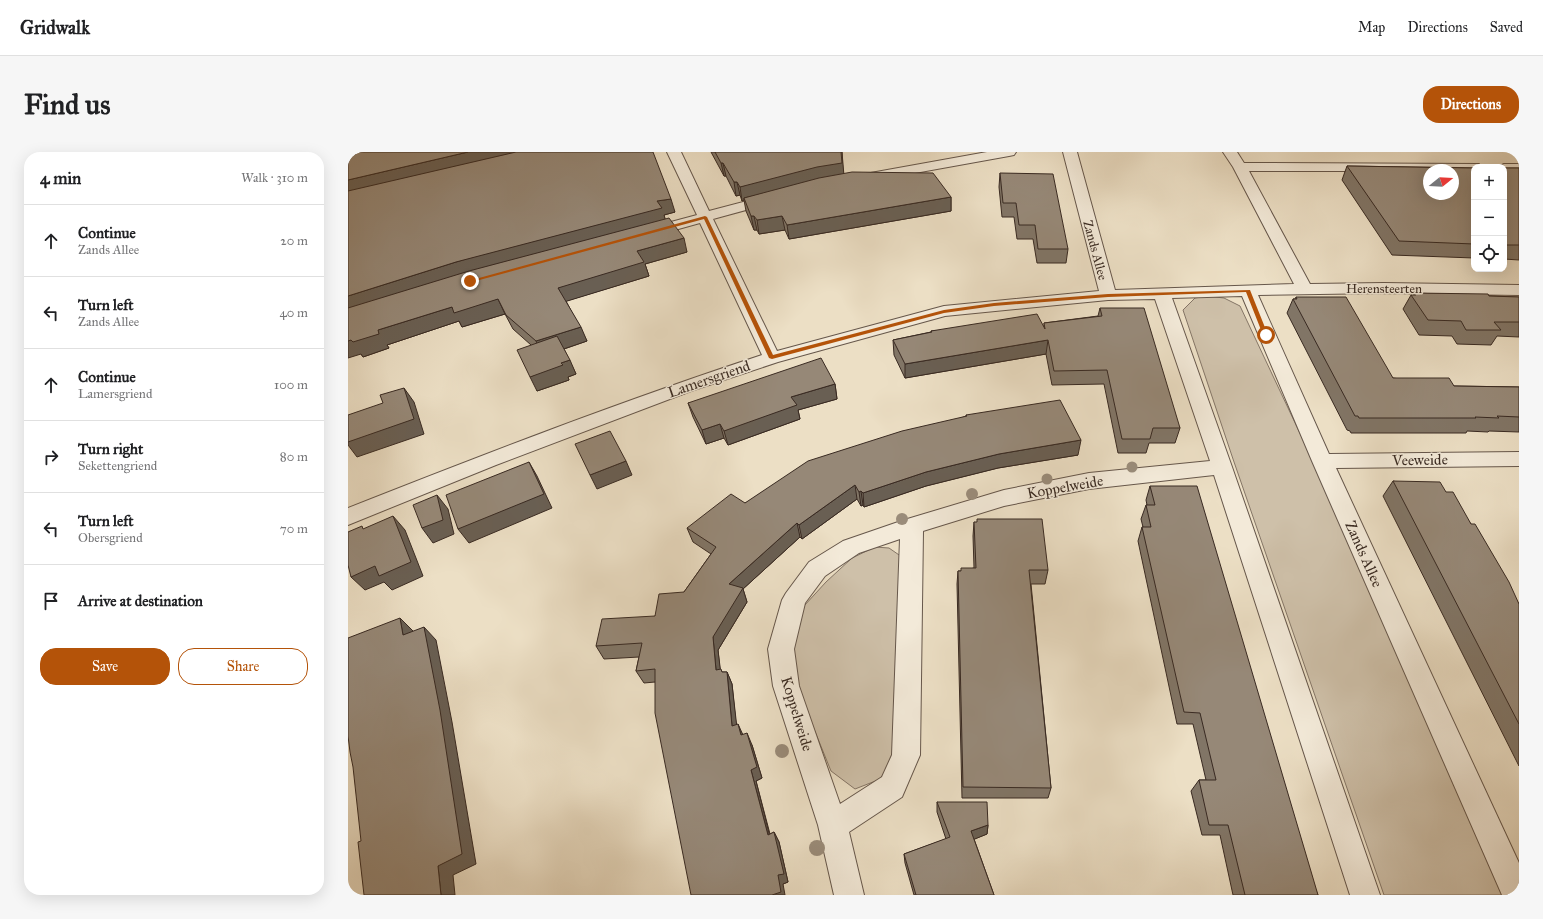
<!DOCTYPE html>
<meta charset="utf-8">
<style>
:root{--surface:#fff;--page:#f6f6f6;--text:#202124;--muted:#757577;--line:#e0e0e0;--accent:#b45309}
body{margin:0;font-family:"IM FELL Great Primer",serif;background:var(--page);color:var(--text)}
.controls{position:absolute;right:12px;top:12px;display:grid;overflow:hidden;border-radius:8px;box-shadow:0 4px 16px #0002}
.controls button{width:36px;height:36px;display:grid;place-items:center;padding:0;border:0;border-bottom:1px solid var(--line);background:var(--surface);color:var(--text);font:20px sans-serif}
.compass{position:absolute;left:1075px;top:12px;width:36px;height:36px;border-radius:50%;background:var(--surface);box-shadow:0 4px 16px #0002;rotate:72deg}
.stop{position:absolute;width:12px;height:12px;margin:-9px;border:3px solid #b45309;border-radius:50%;background:#fff}
.stop.end{background:#b45309;border-color:#fff;box-shadow:0 1px 4px #0008}
.list{margin:0;padding:0;list-style:none}
h2{display:flex;justify-content:space-between;align-items:center;height:52px;margin:0;padding:0 16px;font-size:17px}
h2 small{font-size:13px;font-weight:400;color:var(--muted)}
.list li{display:grid;grid-template-columns:26px 1fr auto;gap:12px;align-items:center;box-sizing:border-box;height:72px;padding:0 16px;border-top:1px solid var(--line)}
.list b{display:block;font-size:15px;white-space:nowrap}
.list p{margin:0;font-size:13px;white-space:nowrap;color:var(--muted)}
.list em{font-size:13px;font-style:normal;color:var(--muted)}
.actions{display:flex;gap:8px;padding:12px 16px}
.actions a{flex:1;padding:9px 0;border:1px solid var(--accent);border-radius:16px;text-align:center;font-size:14px;color:var(--accent)}
.actions .main{background:var(--accent);color:#fff}
.icon{flex:none;width:22px;height:22px;fill:none;stroke:currentColor;stroke-width:2;stroke-linecap:round;stroke-linejoin:round}
.map{position:relative;flex:none;width:1171px;height:743px;overflow:hidden;border-radius:16px}
header{display:flex;align-items:center;gap:24px;box-sizing:border-box;height:56px;padding:0 20px;background:var(--surface);border-bottom:1px solid var(--line)}
header strong{font-size:19px}
nav{display:flex;gap:22px;margin-inline-start:auto;font-size:14px}
.intro{display:flex;align-items:center;justify-content:space-between;box-sizing:border-box;height:96px;padding:0 24px}
h1{margin:0;font-size:28px}
.button{padding:10px 18px;border-radius:16px;background:var(--accent);color:#fff;font-size:14px;font-weight:700}
main{display:flex;gap:24px;padding:0 24px}
aside{flex:1;background:var(--surface);border-radius:16px;box-shadow:0 4px 16px #0002}
.map>svg:first-child{display:block}
</style>
<header>
<strong>Gridwalk</strong>
<nav><a>Map</a><a>Directions</a><a>Saved</a></nav>
</header>
<div class="intro"><h1>Find us</h1><a class="button">Directions</a></div>
<main>
<aside>
<h2>4 min<small>Walk · 310 m</small></h2>
<ul class="list">
<li><svg class="icon" aria-label="ahead" viewBox="0 0 24 24"><path d="M12 20V5M6 11l6-6 6 6"/></svg><div><b>Continue</b><p>Zands Allee</p></div><em>20 m</em></li>
<li><svg class="icon" aria-label="left" viewBox="0 0 24 24"><path d="M17 20v-9H6M10 6l-5 5 5 5"/></svg><div><b>Turn left</b><p>Zands Allee</p></div><em>40 m</em></li>
<li><svg class="icon" aria-label="ahead" viewBox="0 0 24 24"><path d="M12 20V5M6 11l6-6 6 6"/></svg><div><b>Continue</b><p>Lamersgriend</p></div><em>100 m</em></li>
<li><svg class="icon" aria-label="right" viewBox="0 0 24 24"><path d="M7 20v-9h11M14 6l5 5-5 5"/></svg><div><b>Turn right</b><p>Sekettengriend</p></div><em>80 m</em></li>
<li><svg class="icon" aria-label="left" viewBox="0 0 24 24"><path d="M17 20v-9H6M10 6l-5 5 5 5"/></svg><div><b>Turn left</b><p>Obersgriend</p></div><em>70 m</em></li>
<li><svg class="icon" aria-label="arrive" viewBox="0 0 24 24"><path d="M6 21V4h12l-3 4 3 4H6"/></svg><div><b>Arrive at destination</b></div></li>
</ul>
<div class="actions"><a class="main">Save</a><a>Share</a></div>
</aside>
<div class="map">
<svg width="1171" height="743" viewBox="0 0 1171 743">
<rect width="100%" height="100%" fill="#ecdfc5"/>
<filter id="stains"><feTurbulence type="fractalNoise" baseFrequency=".005" numOctaves="4"/><feColorMatrix values="0 0 0 0 .2 0 0 0 0 .09 0 0 0 0 .02 0 0 0 .5 -.17"/></filter>
<radialGradient id="worn" r=".72"><stop offset=".6" stop-color="#630" stop-opacity="0"/><stop offset="1" stop-color="#630" stop-opacity=".3"/></radialGradient>
<!-- green -->
<path fill="#cec0a9" stroke="#847566" d="M 859,144 L 876,146 L 892,154 L 965,309 L 1157,743 L 1036,743 L 885,307 L 835,158 L 847,146 Z
M 527,395 L 541,396 L 554,405 L 546,612 L 530,628 L 507,637 L 483,619 L 453,545 L 445,507 L 447,481 L 456,454 L 478,430 L 504,406 Z"/>
<g fill="none" stroke-linecap="round" stroke-linejoin="round">
<defs>
<path id="minor" d="M 319,0 L 333,0 L 361,59 L 426,42 L 431,43 L 433,46 L 431,49 L 365,67 L 429,199 L 596,154 L 751,139 L 715,0 L 729,0 L 767,138 L 946,132 L 885,15 L 875,0 L 889,0 L 896,11 L 1131,12 L 1133,15 L 1126,15 L 1126,19 L 901,19 L 962,132 L 1036,131 L 1171,133 L 1171,143 L 1036,141 L 910,143 L 981,302 L 1171,300 L 1171,314 L 988,316 L 1171,711 L 1171,743 L 1154,743 L 964,309 L 894,144 L 824,146 L 884,315 L 1032,743 L 1002,743 L 866,323 L 741,337 L 656,354 L 575,379 L 572,603 L 554,645 L 501,680 L 516,743 L 486,743 L 470,673 L 425,534 L 420,497 L 434,448 L 438,441 L 461,410 L 495,389 L 556,368 L 656,338 L 741,321 L 862,309 L 807,147 L 760,148 L 597,164 L 430,210 L 343,239 L 148,313 L 0,373 L 0,356 C 137,302 274,249 414,203 L 352,71 L 298,86 L 293,84 L 290,81 L 293,78 L 349,63 ZM 552,387 L 544,603 L 534,625 L 492,652 L 451,534 L 446,497 L 457,451 L 477,424 L 511,401 Z
M 639,0 L 668,0 L 666,3 L 661,4 L 517,30 L 512,29 L 510,26 L 512,23 L 517,22 Z
M 1156,12 L 1171,12 L 1171,20 L 1156,20 L 1156,15 L 1150,15 Z"/>
</defs>
<!-- minor casing -->
<use href="#minor" stroke="#66574b" stroke-width="2"/>
<!-- minor -->
<use href="#minor" fill="#f3ead9" fill-rule="evenodd"/>
</g>
<!-- trees -->
<g fill="#9a8c7a">
<circle cx="784" cy="315" r="5.5"/>
<circle cx="699" cy="327" r="5.5"/>
<circle cx="624" cy="342" r="6"/>
<circle cx="554" cy="367" r="6"/>
<circle cx="434" cy="599" r="7"/>
<circle cx="469" cy="696" r="8"/>
</g>
<!-- wall -->
<path fill="#817566" stroke="#392a22" d="M 363,0 L 494,0 L 495,22 L 603,45 L 603,59 L 441,87 L 437,78 L 411,82 L 409,78 L 406,78 L 398,59 L 396,48 L 394,49 L 392,43 L 388,44 L 378,24 L 376,24 Z
M 0,1 L 327,60 L 316,63 L 317,67 L 339,100 L 297,112 L 301,124 L 218,149 L 239,189 L 216,197 L 228,222 L 220,225 L 221,228 L 189,239 L 183,193 L 165,177 L 157,162 L 114,175 L 111,169 L 39,193 L 41,196 L 15,205 L 13,202 Z
M 999,14 L 1126,16 L 1126,106 L 1044,103 L 994,28 Z
M 1156,16 L 1171,16 L 1171,108 L 1156,107 Z
M 652,21 L 720,97 L 718,111 L 689,111 L 685,87 L 669,87 L 666,65 L 654,65 L 651,35 Z
M 1066,141 L 1171,145 L 1171,185 L 1149,184 L 1143,193 L 1109,192 L 1104,184 L 1071,183 L 1055,157 L 1063,143 L 1065,143 Z
M 948,145 L 1045,226 L 1106,234 L 1171,235 L 1171,280 L 1141,279 L 1140,280 L 1119,279 L 1118,281 L 1003,281 L 1002,279 L 999,278 L 939,161 L 945,147 L 947,147 Z
M 752,156 L 832,276 L 827,291 L 801,291 L 798,301 L 770,301 L 756,232 L 704,233 L 698,202 L 557,226 L 546,203 L 545,188 L 583,180 L 583,179 L 696,174 L 696,171 L 750,164 Z
M 487,232 L 489,247 L 450,258 L 452,267 L 380,293 L 376,286 L 358,292 L 345,265 L 340,251 Z
M 618,263 L 730,303 L 650,316 L 578,334 L 516,355 L 515,353 L 513,354 L 509,347 L 454,387 L 452,385 L 395,437 L 399,450 L 370,498 L 372,518 L 374,520 L 379,520 L 384,532 L 388,572 L 395,583 L 404,593 L 414,626 L 408,629 L 422,682 L 426,680 L 431,690 L 440,730 L 435,732 L 307,530 L 296,531 L 288,519 L 291,505 L 256,507 L 248,494 L 307,464 L 336,440 L 363,402 L 345,390 L 339,376 L 397,351 L 618,264 Z
M 1045,329 L 1098,340 L 1123,372 L 1171,452 L 1171,614 L 1035,344 Z
M 802,334 L 970,743 L 885,743 L 872,683 L 854,683 L 843,639 L 851,628 L 858,628 L 845,572 L 829,572 L 790,389 L 794,375 L 795,375 L 793,367 L 798,353 L 799,353 L 798,348 Z
M 626,370 L 700,418 L 697,432 L 683,432 L 703,636 L 700,646 L 614,646 L 609,432 L 610,419 L 613,419 L 626,416 L 625,384 Z
M 589,650 L 640,673 L 639,682 L 626,687 L 646,743 L 566,743 L 557,711 L 556,702 L 598,687 L 589,660 Z"/>
<!-- shaded-wall -->
<path fill="#695f53" stroke="#392a22" d="M 120,0 L 182,0 L 0,43 L 0,28 Z
M 494,0 L 496,24 L 396,46 L 396,48 L 394,49 L 392,35 Z
M 373,11 L 375,11 L 378,24 L 376,24 Z
M 386,30 L 389,30 L 392,43 L 388,44 Z
M 603,45 L 603,59 L 441,87 L 439,73 Z
M 323,47 L 327,60 L 316,63 L 318,70 L 0,162 L 0,144 L 108,110 L 309,49 Z
M 403,64 L 406,64 L 409,78 L 406,78 Z
M 434,64 L 437,78 L 411,82 L 409,68 Z
M 336,86 L 339,100 L 297,112 L 301,124 L 216,150 L 210,136 L 289,99 Z
M 150,147 L 157,162 L 114,175 L 111,169 L 39,193 L 41,196 L 15,205 L 13,202 L 0,206 L 0,189 L 30,178 L 104,155 Z
M 233,175 L 239,189 L 195,204 L 188,189 Z
M 700,188 L 698,202 L 557,226 L 557,212 Z
M 222,208 L 228,222 L 220,225 L 221,228 L 189,239 L 182,225 L 213,211 Z
M 487,232 L 489,247 L 450,258 L 452,267 L 380,293 L 376,279 L 443,245 Z
M 56,236 L 66,250 L 76,282 L 9,305 L 0,293 L 0,290 Z
M 372,272 L 376,286 L 358,292 L 354,278 Z
M 733,288 L 730,303 L 650,316 L 578,334 L 516,355 L 515,341 L 578,320 L 651,302 Z
M 278,309 L 284,323 L 249,337 L 242,323 Z
M 181,310 L 189,324 L 204,356 L 121,391 L 110,377 Z
M 507,333 L 509,347 L 454,387 L 451,373 Z
M 513,339 L 515,353 L 513,354 L 511,340 Z
M 89,343 L 100,357 L 106,382 L 85,391 L 74,376 Z
M 45,364 L 57,378 L 75,424 L 44,438 L 36,430 L 17,438 L 3,425 Z
M 449,371 L 452,385 L 395,437 L 399,450 L 370,498 L 374,531 L 368,518 L 365,485 L 381,432 Z
M 52,466 L 65,479 L 68,496 L 55,483 Z
M 76,475 L 88,488 L 104,570 L 128,712 L 105,723 L 107,743 L 93,743 L 90,714 Z
M 379,520 L 384,532 L 390,585 L 384,574 Z
M 390,572 L 395,583 L 393,583 Z
M 399,581 L 404,593 L 414,626 L 408,629 L 424,693 L 420,683 L 403,618 Z
M 640,673 L 639,682 L 622,689 L 623,679 Z
M 426,680 L 431,690 L 440,730 L 435,732 L 437,743 L 424,743 L 430,723 Z"/>
<!-- building -->
<path fill="#968877" stroke="#392a22" fill-rule="evenodd" d="M 5,0 L 120,0 L 0,28 L 0,1 Z
M 168,0 L 305,0 L 323,47 L 309,49 L 314,56 L 108,110 L 0,144 L 0,39 Z
M 367,0 L 493,0 L 494,11 L 469,15 L 392,35 L 389,30 L 386,30 L 375,11 L 373,11 Z
M 999,14 L 1126,16 L 1126,92 L 1051,89 ZM 1081,18 L 1105,18 L 1105,42 L 1081,42 Z
M 1156,16 L 1171,16 L 1171,93 L 1156,93 Z
M 504,20 L 585,21 L 603,45 L 439,73 L 434,64 L 409,68 L 406,64 L 403,64 L 396,46 L 471,26 Z
M 652,21 L 705,22 L 720,97 L 690,97 L 687,73 L 671,73 L 668,51 L 655,51 Z
M 321,66 L 336,86 L 289,99 L 296,110 L 210,136 L 233,175 L 188,189 L 158,163 L 150,147 L 106,161 L 104,155 L 30,178 L 31,182 L 5,190 L 3,188 L 0,189 L 0,156 L 121,119 Z
M 1066,141 L 1140,142 L 1141,144 L 1171,145 L 1171,170 L 1146,170 L 1153,178 L 1118,178 L 1113,169 L 1080,168 L 1063,143 L 1068,143 Z
M 948,145 L 998,145 L 1045,226 L 1101,226 L 1106,234 L 1171,235 L 1171,265 L 1149,264 L 1151,266 L 1127,265 L 1128,266 L 1011,266 L 1010,264 L 1007,264 L 945,147 L 949,147 Z
M 752,156 L 796,156 L 832,276 L 805,276 L 802,287 L 774,287 L 759,218 L 706,219 L 700,188 L 557,212 L 545,188 L 584,180 L 583,179 L 689,162 L 697,177 L 696,171 L 754,164 Z
M 209,184 L 222,208 L 213,211 L 215,213 L 182,225 L 169,198 Z
M 473,206 L 487,232 L 443,245 L 449,253 L 376,279 L 372,272 L 354,278 L 340,251 Z
M 56,236 L 66,267 L 0,290 L 0,263 L 35,251 L 32,243 Z
M 712,248 L 733,288 L 651,302 L 578,320 L 515,341 L 513,339 L 511,340 L 507,333 L 451,373 L 449,371 L 381,432 L 395,436 L 365,485 L 368,518 L 373,517 L 374,520 L 379,520 L 384,574 L 390,572 L 393,583 L 399,581 L 409,615 L 403,618 L 420,683 L 426,680 L 436,722 L 430,723 L 433,740 L 424,743 L 343,743 L 307,561 L 307,517 L 288,519 L 294,491 L 248,494 L 254,467 L 307,464 L 311,442 L 336,440 L 368,395 L 339,376 L 383,342 L 397,351 L 460,309 L 554,279 L 619,264 L 618,263 Z
M 262,279 L 278,309 L 242,323 L 227,292 Z
M 181,310 L 196,342 L 110,377 L 98,343 Z
M 1045,329 L 1092,330 L 1098,340 L 1105,340 L 1123,372 L 1127,372 L 1161,430 L 1171,452 L 1171,572 Z
M 802,334 L 849,334 L 970,743 L 897,743 L 880,673 L 861,673 L 851,628 L 868,628 L 852,561 L 836,560 L 794,375 L 803,375 L 798,353 L 807,353 Z
M 89,343 L 95,368 L 74,376 L 65,353 Z
M 45,364 L 63,410 L 31,424 L 27,414 L 3,425 L 0,413 L 0,380 L 14,374 L 15,377 Z
M 629,367 L 694,367 L 700,418 L 681,418 L 703,636 L 615,635 L 610,419 L 613,419 L 613,416 L 628,416 L 626,370 L 629,370 Z
M 52,466 L 55,483 L 76,475 L 92,558 L 114,702 L 90,714 L 93,743 L 16,743 L 10,690 L 13,689 L 5,615 L 2,600 L 0,584 L 0,486 Z
M 589,650 L 639,650 L 640,673 L 623,679 L 646,743 L 568,743 L 556,702 L 602,685 Z"/>
<!-- route -->
<path fill="#b45309" d="M 357,64 L 359,65 L 425,203 L 596,158 L 646,151 L 760,142 L 902,138 L 920,183 L 918,184 L 915,183 L 898,140 L 760,145 L 646,154 L 596,161 L 424,207 L 421,206 L 356,67 L 124,130 L 120,129 Z"/>
<g text-anchor="middle" stroke-width="3" stroke-linejoin="round" paint-order="stroke">
<!-- far-street labels -->
<g font-size="13" fill="#392a22" stroke="#f3ead9">
<text transform="translate(748 98) rotate(75)" y="5">Zands Allee</text>
<text x="1036" y="141">Herensteerten</text>
</g>
<!-- street labels -->
<g font-size="15" fill="#392a22" stroke="#f3ead9">
<text transform="translate(361 227) rotate(-19)" y="5">Lamersgriend</text>
<text transform="translate(1072 308) rotate(-1)" y="5">Veeweide</text>
<text transform="translate(717 335) rotate(-10)" y="5">Koppelweide</text>
<text transform="translate(1016 402) rotate(66)" y="5">Zands Allee</text>
<text transform="translate(449 562) rotate(73)" y="5">Koppelweide</text>
</g>
</g>
<rect width="100%" height="100%" filter="url(#stains)"/>
<rect width="100%" height="100%" fill="url(#worn)"/>
</svg>
<div class="controls">
<button>+</button>
<button>−</button>
<button><svg class="icon" aria-label="locate" viewBox="0 0 24 24"><circle cx="12" cy="12" r="6"/><path d="M12 2v4M12 18v4M2 12h4M18 12h4"/></svg></button>
</div>
<svg class="compass" viewBox="-18 -18 36 36"><path d="M0-13l5 13h-10z" fill="#e53935"/><path d="M0 13l5-13h-10z" fill="#757577"/></svg>
<div class="stop" style="left:918px;top:183px"></div>
<div class="stop end" style="left:122px;top:129px"></div>
</div>
</main>
